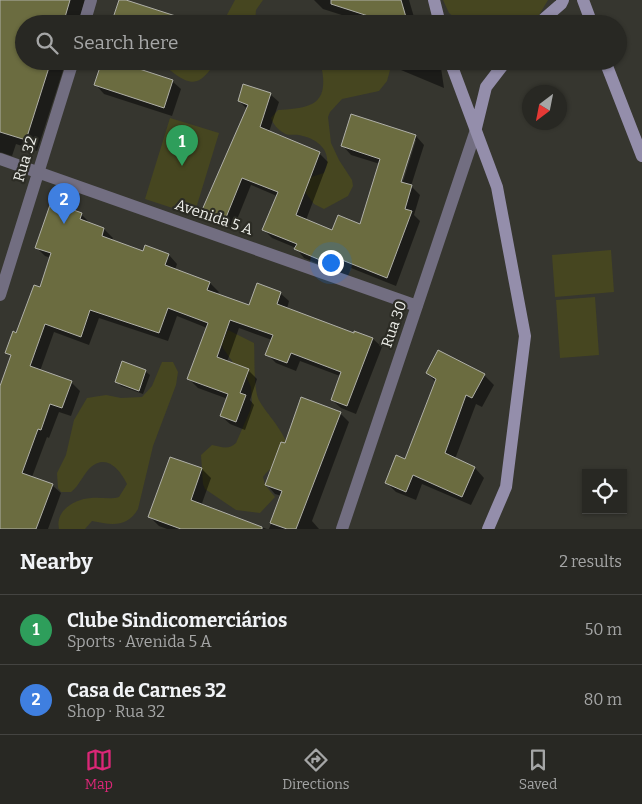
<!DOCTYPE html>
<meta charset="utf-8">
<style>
:root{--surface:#282823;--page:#343430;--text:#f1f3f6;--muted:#a5a6a6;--line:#444441;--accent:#db2777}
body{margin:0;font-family:Bitter,serif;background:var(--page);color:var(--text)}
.controls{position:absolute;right:15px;bottom:15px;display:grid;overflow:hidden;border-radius:0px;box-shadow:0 1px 4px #0004}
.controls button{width:45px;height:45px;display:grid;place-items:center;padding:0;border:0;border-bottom:1px solid var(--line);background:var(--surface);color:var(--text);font:25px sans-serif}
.compass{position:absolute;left:522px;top:85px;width:45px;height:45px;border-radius:50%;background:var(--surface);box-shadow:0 1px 4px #0004;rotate:212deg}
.you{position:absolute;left:330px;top:262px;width:18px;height:18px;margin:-12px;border:4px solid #fff;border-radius:50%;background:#1a73e8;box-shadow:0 0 0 8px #1a73e833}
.badge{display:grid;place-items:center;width:32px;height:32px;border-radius:50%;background:var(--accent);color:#fff;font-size:16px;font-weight:700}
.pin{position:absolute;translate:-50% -41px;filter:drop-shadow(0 1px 2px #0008)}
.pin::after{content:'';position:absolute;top:26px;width:18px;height:15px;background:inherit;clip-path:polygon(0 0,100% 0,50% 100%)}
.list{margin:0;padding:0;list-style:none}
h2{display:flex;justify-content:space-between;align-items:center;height:65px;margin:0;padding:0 20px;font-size:21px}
h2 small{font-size:16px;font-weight:400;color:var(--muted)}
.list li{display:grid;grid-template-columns:32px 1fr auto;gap:15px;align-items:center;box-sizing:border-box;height:70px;padding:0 20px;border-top:1px solid var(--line)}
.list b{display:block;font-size:19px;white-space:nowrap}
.list p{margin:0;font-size:16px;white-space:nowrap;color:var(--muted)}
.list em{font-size:16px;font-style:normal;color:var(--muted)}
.icon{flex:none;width:28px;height:28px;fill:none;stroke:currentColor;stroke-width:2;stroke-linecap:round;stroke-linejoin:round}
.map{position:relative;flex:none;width:642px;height:529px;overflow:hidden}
.search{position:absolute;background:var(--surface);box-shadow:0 1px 4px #0004;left:15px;right:15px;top:15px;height:55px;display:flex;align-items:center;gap:12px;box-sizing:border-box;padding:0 18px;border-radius:28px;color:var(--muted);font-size:19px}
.sheet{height:205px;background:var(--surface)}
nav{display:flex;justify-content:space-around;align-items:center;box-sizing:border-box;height:70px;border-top:1px solid var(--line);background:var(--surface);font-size:14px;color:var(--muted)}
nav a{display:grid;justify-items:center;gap:2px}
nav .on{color:var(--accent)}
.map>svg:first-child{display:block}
</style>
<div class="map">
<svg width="642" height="529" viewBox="0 0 642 529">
<rect width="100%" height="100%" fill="#36362f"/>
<!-- green -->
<path fill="#464620" d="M 235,0 L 263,0 L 256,10 L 255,24 L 222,24 Z
M 443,0 L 548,0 L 536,20 L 529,24 L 463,24 L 449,13 Z
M 160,61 L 217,61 C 203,79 197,90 175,74 C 170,70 164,66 160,61 Z
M 321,61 L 380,61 L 390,70 L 387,81 L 379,91 L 342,99 L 330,112 L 328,117 L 331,143 L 339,160 L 352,180 L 353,186 L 348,196 L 324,209 L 314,204 L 299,184 L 302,180 L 324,173 C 334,152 319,139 299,135 C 294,134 288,136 284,133 C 278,130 273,124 271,118 L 278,110 C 303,108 326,108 323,77 C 323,71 320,67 321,61 Z
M 170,118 L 219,133 L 194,215 L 145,199 Z
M 611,250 L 614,292 L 555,297 L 552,255 Z
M 595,297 L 599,355 L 560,358 L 556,300 Z
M 228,330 L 254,343 C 255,357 253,392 260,402 C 266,413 292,440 287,452 C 284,461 269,467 263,477 L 265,485 L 275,497 L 260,513 L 236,510 L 205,489 L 203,484 L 201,455 L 212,445 C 221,447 229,450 236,443 L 250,411 L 252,402 L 251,387 L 243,369 L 234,364 L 223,348 L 222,344 Z
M 162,362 L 173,362 L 178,372 L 176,385 L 153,446 L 138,509 C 127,528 111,525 92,521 L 85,529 L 59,529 C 55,510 75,499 91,498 C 101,497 110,500 119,497 L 127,484 C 121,471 107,453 91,467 C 83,474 80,485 71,492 L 61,492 L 58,488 L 57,473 L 66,455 L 74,420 L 87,398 L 106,395 L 121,398 L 142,397 L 152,386 Z"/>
<!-- shadow -->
<path fill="#0007" fill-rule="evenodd" d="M 0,0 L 85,0 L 78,24 L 24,24 L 24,61 L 66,61 L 37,151 L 16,144 L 12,156 L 0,152 Z
M 314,0 L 409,0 L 416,24 L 370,24 L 323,9 Z
M 102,61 L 137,61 L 135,69 L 172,81 L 181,89 L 172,116 L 104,94 L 96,85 Z
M 385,61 L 440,61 L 444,88 L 389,65 Z
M 270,94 L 279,102 L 269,132 L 319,153 L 328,162 L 306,220 L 333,231 L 361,226 L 380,164 L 351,155 L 343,146 L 352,116 L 416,136 L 424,145 L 411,186 L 420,195 L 414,215 L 420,221 L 396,286 L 351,268 L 348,276 L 304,258 L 296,248 L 272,238 L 264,230 L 277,196 L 251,185 L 234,227 L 212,219 L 203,210 L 247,109 L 239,101 ZM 414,140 L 416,140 L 401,188 L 398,188 Z
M 81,214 L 90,223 L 104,229 L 113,238 L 112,241 L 144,253 L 146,247 L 169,255 L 177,264 L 175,270 L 210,283 L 219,292 L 217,295 L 249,307 L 280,293 L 289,301 L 287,309 L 354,334 L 373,339 L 382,347 L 356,414 L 341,408 L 332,400 L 340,376 L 300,361 L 296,371 L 276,363 L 267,354 L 272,340 L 239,328 L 227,362 L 248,370 L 257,379 L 250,400 L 254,405 L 245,430 L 230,424 L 221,416 L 228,399 L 198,388 L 189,379 L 207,328 L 177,316 L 168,341 L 99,318 L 89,345 L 54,332 L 40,371 L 71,382 L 80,391 L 71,416 L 59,412 L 49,438 L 47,437 L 32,477 L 52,485 L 61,493 L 48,529 L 0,529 L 0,389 L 12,357 L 7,352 L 40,289 L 51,258 L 45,256 L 36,247 Z
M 439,351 L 484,375 L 494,385 L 482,407 L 476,404 L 455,459 L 475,468 L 484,478 L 471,505 L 422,484 L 416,500 L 396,492 L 387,483 L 406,461 L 436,382 L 427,373 Z
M 145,371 L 150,375 L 143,394 L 121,386 L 116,381 Z
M 340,413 L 349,422 L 312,521 L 319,529 L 269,529 L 282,496 L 275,494 L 266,484 L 285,445 Z
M 171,458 L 202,469 L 211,478 L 201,506 L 267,529 L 167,529 L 159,526 L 150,517 Z"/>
<!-- building -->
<path fill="#6b6c40" stroke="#b0b0a8" d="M 0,0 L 70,0 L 63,24 L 24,24 L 24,61 L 51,61 L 26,140 L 0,132 Z
M 119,0 L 126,0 L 188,20 L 187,24 L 111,24 Z
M 331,0 L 401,0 L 408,24 L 393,24 L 331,4 Z
M 102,61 L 115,61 L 173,80 L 164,108 L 94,85 Z
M 243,84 L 271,93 L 260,127 L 320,152 L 296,215 L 332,230 L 338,215 L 360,224 L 380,159 L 341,146 L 351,114 L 416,135 L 401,182 L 412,185 L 405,209 L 412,211 L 387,278 L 342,260 L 339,268 L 294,249 L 297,244 L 262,230 L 278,192 L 242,178 L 225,220 L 202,210 L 248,105 L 238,101 Z
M 51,202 L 82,213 L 80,219 L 104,228 L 102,236 L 143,251 L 145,245 L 169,254 L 165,265 L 210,282 L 207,290 L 249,305 L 257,283 L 281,292 L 277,304 L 354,333 L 354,331 L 373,338 L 347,406 L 331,400 L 341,372 L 291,353 L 287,363 L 265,355 L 273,335 L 230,320 L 217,357 L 249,369 L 240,393 L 246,395 L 236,422 L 220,416 L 228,394 L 187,379 L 208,323 L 168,308 L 159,333 L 90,310 L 81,337 L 45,324 L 30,366 L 72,381 L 62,408 L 50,404 L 41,430 L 38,429 L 22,473 L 53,484 L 36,529 L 0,529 L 0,386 L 11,355 L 5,353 L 13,331 L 16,333 L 34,285 L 40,287 L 51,253 L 35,248 Z
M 438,350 L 485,374 L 472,398 L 466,395 L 445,453 L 475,467 L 462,497 L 413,475 L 406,492 L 385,483 L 396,455 L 405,459 L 436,379 L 426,373 Z
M 122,361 L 146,370 L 139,391 L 115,382 Z
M 301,397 L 341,412 L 296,529 L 287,529 L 270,523 L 282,491 L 265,485 L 281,442 L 285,443 Z
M 170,457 L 202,468 L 191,500 L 262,527 L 262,529 L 181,529 L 148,517 Z"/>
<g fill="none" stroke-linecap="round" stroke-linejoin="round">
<!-- minor -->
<path stroke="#726e81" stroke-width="12" d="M 84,24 L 91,0
M 0,159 L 417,306
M 0,295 L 73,61
M 342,529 L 476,130"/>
<!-- secondary -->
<path stroke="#948eab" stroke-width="12" d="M 434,0 L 440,24
M 583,0 L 592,24
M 538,24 L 561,4 L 563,0
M 450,61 L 497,187 L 525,336 L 506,487 L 488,529
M 605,61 L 642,156
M 476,128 L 486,87 L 506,61"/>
</g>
<g text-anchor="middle" stroke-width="4.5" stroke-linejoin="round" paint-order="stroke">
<!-- street labels -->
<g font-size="15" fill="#eeefea" stroke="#2c2c25">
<text transform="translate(25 159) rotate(-73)" y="5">Rua 32</text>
<text transform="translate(214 217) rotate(19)" y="5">Avenida 5 A</text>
<text transform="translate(394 324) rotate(-71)" y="5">Rua 30</text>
</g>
</g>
</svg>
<div class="controls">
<button><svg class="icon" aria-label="locate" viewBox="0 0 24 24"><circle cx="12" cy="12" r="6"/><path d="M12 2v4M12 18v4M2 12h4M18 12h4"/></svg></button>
</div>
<svg class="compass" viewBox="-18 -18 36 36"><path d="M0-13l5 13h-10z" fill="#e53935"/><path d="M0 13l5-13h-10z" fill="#a5a6a6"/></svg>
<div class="you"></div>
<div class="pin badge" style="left:182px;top:166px;background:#2e9e5b">1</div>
<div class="pin badge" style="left:64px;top:224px;background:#3f7fe0">2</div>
<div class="search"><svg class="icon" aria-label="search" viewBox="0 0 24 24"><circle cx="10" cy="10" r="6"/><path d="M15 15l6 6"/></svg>Search here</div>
</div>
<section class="sheet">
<h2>Nearby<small>2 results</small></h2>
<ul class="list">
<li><span class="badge" style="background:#2e9e5b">1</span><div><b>Clube Sindicomerciários</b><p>Sports · Avenida 5 A</p></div><em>50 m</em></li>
<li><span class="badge" style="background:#3f7fe0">2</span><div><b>Casa de Carnes 32</b><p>Shop · Rua 32</p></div><em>80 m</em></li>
</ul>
</section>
<nav>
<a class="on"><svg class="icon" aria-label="map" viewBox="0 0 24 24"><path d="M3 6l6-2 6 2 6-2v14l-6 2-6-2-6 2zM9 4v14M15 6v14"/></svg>Map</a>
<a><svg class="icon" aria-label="directions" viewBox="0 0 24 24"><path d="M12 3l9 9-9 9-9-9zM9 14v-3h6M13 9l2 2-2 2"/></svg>Directions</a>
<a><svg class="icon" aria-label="saved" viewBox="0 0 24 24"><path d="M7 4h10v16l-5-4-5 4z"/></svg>Saved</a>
</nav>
